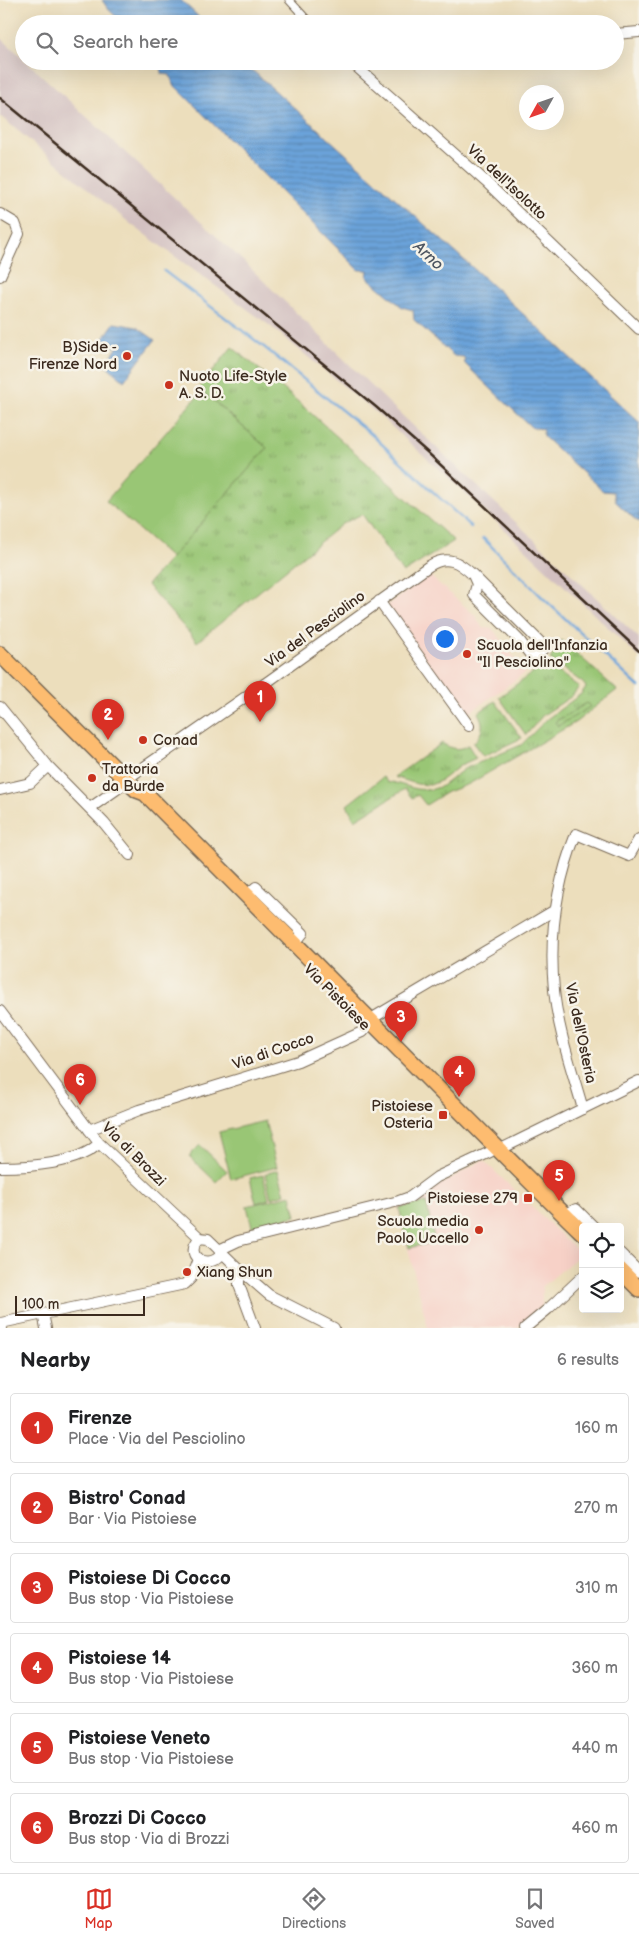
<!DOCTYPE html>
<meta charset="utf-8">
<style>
:root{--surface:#fff;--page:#f6f6f6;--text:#202124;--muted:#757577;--line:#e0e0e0;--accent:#d93025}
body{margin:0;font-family:"Balsamiq Sans",sans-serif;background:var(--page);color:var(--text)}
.controls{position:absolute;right:15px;bottom:15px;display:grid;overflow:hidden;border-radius:5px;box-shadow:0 5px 20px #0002}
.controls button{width:45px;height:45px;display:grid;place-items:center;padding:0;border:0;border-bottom:1px solid var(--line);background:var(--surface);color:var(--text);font:25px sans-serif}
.compass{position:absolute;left:519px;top:85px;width:45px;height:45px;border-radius:50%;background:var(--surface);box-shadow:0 5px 20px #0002;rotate:230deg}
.scale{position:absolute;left:15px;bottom:12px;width:130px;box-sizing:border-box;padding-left:5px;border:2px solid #3b2a1e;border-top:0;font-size:14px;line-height:18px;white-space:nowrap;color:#3b2a1e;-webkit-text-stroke:4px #f7f3e8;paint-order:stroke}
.you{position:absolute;left:444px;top:638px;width:18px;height:18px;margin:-12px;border:4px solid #fff;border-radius:50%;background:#1a73e8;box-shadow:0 0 0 8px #1a73e833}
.badge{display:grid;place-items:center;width:32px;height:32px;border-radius:50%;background:var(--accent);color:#fff;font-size:16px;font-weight:700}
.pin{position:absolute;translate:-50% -41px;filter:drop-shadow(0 1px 2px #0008)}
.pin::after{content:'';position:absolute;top:26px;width:18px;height:15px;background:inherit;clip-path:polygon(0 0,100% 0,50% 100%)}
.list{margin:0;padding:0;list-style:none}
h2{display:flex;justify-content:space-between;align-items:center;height:65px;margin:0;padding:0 20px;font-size:21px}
h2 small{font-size:16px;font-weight:400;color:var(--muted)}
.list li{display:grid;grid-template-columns:32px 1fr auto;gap:15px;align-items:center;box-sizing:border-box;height:70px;margin:0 10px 10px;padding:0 10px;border:1px solid var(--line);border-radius:5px}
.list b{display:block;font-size:19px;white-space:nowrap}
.list p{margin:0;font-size:16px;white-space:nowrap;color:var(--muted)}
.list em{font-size:16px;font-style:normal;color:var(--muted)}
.icon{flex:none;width:28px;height:28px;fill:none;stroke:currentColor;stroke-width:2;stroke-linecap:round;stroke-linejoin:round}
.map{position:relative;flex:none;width:639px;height:1328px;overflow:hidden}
.search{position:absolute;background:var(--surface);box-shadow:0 5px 20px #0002;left:15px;right:15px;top:15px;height:55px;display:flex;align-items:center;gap:12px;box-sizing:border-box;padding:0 18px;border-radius:28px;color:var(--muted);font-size:19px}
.sheet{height:545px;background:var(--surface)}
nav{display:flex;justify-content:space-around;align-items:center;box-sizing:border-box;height:70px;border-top:1px solid var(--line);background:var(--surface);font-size:14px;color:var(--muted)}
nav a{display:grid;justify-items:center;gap:2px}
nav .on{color:var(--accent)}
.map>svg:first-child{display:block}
</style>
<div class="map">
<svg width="639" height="1328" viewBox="0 0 639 1328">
<defs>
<pattern id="grass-tufts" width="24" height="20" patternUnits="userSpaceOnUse" patternTransform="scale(1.25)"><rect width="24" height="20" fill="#99c674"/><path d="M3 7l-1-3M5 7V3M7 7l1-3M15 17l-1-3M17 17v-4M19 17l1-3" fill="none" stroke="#7ea15f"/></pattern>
<pattern id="water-rules" width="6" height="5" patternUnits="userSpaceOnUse" patternTransform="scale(1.25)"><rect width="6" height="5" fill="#6ba3da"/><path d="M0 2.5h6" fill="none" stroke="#5985b0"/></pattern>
</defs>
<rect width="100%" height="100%" fill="#f7f3e8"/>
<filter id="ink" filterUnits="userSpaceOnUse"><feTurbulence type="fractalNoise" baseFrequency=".02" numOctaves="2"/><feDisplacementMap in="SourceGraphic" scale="10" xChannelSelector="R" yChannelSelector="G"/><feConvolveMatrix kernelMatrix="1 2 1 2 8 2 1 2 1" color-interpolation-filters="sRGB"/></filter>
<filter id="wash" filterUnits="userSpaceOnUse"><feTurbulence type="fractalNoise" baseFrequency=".0096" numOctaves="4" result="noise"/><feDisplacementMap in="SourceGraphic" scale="20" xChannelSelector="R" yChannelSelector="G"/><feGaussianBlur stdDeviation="1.12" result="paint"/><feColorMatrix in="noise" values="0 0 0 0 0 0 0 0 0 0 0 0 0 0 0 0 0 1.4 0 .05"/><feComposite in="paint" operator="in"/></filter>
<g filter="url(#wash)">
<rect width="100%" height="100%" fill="#ecdebc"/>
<!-- built -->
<path fill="#f7d1c7" d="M 429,575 L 477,617 L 478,621 L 483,628 L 491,628 L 498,635 L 525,673 L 466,715 L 387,605 Z
M 483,1160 L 581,1254 L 542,1287 L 542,1306 L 517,1328 L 428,1328 L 397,1205 L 425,1199 L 436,1187 Z"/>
<!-- railway -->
<path fill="#d2bfc0" d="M 0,37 L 24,59 L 24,61 L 26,61 L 242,260 L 390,404 L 639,638 L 639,657 L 484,510 L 380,416 L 269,325 L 132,225 L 0,116 Z"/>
<!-- grass -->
<path fill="url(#grass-tufts)" stroke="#6a7849" d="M 232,347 L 286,391 L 454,541 L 403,573 L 362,514 L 342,524 L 197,642 L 147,585 L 267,448 L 199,388 Z
M 562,640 L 617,690 L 576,722 L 469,784 L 447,792 L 426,805 L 418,795 L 412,798 L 405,789 L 355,820 L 347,805 L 383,777 L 388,783 L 392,782 L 416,789 L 430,790 L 442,786 L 464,769 L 521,745 L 547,719 L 581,694 L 586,687 L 583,683 L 550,659 Z
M 546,663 L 579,687 L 572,696 L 543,715 L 526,735 L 499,697 Z
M 495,701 L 522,738 L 483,756 L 473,743 C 483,734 485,724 478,713 Z
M 442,743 C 451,749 458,751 468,745 L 476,758 L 461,765 L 440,781 L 430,785 L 417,784 L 394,777 Z"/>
<!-- garden -->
<path fill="#99c674" stroke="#6a7849" d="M 202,391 L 267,448 L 171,558 L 106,501 Z
M 587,703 L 590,707 L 558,726 L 555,722 Z
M 265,1121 L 277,1167 L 231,1179 L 219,1132 Z
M 200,1145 L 227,1171 L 216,1182 L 189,1156 Z
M 278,1170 L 285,1194 L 271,1198 L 265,1174 Z
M 263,1175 L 269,1199 L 256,1203 L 250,1178 Z
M 291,1195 L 296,1216 L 252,1227 L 247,1206 Z
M 426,1202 L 435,1242 L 409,1248 L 399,1208 Z"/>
<!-- water -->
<path fill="url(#water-rules)" stroke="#53667c" d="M 102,0 L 181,0 L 206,24 L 124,24 L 108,9 Z
M 155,61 L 242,61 L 492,285 L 639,422 L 639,523 L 616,502 L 613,492 L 603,491 L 543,436 L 543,429 L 531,427 L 465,364 L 464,357 L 454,356 L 414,320 L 413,310 L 402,307 L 367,277 L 368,270 L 359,270 L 173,84 L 170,75 L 162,74 L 161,65 Z
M 114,323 L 137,327 L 155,340 L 124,381 L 105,364 L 118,347 L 100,344 Z"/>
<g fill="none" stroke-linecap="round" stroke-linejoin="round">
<!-- stream -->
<path stroke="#6ba3da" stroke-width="2.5" d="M 164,271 L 264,347 L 371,434 L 471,527
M 483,538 L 544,599 L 639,687"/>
</g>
</g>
<g filter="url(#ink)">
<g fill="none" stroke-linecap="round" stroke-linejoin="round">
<defs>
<path id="pedestrian" d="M 289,0 L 311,24"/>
<path id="minor" d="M 615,34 L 639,32
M 350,61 L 486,182 L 639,329
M 0,214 L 15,223 L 19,234 L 0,276
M 379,601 L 469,726
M 0,707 L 48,766 L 104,823 L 130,855
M 0,790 L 30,783 L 48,766
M 90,808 L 120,787 L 134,774 L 270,680 L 429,566 C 447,554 459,562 473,575 L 545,647 L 533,658 L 519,640 L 474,595 L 477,584 L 473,575
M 246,896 L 256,887 L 303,933 L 294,944
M 0,1011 L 99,1143 L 200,1238 L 208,1239 L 239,1269 L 269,1295 L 334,1328
M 583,1109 C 572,1070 558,1031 554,990 C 549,937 556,884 576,834 L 629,856 L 639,839
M 89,1130 L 139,1110 L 298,1061 L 362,1032 L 376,1016 L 555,910
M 499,1150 L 639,1081
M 0,1167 C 28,1167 80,1164 99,1143
M 564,1215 L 576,1209 L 594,1227
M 200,1238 C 182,1255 206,1271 221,1255 L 219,1250
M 219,1250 L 238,1241 L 399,1201 L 410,1197 L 437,1177 L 490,1152
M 620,1253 L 639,1272
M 239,1269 L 239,1285 L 255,1328
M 43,1314 L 46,1328
M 2,1328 L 1,1323 L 185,1284 L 191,1278 L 198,1259
M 525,1328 L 548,1309 L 583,1276"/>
<path id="primary" d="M 0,654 L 127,781 L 137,790 L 145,793 C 217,866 290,938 361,1011 C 435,1085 508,1160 583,1233
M 620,1270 L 639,1289"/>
</defs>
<!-- pedestrian casing -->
<use href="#pedestrian" stroke="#796955" stroke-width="9"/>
<!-- minor casing -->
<use href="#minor" stroke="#796955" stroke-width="12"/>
<!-- primary casing -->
<use href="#primary" stroke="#796955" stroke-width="18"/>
<!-- pedestrian -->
<use href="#pedestrian" stroke="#fff" stroke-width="7"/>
<!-- minor -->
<use href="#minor" stroke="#fff" stroke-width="10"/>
<!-- primary -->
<use href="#primary" stroke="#fdbc70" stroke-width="15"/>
<!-- rail -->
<path stroke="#3b2a1e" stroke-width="2.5" d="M 0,98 L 376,407 L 428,453 L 639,651"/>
</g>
</g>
<!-- markers -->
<g fill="#c8321e" stroke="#f7f3e8" stroke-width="2">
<circle cx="127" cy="356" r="5"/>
<circle cx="169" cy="385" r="5"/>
<circle cx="467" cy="654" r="5"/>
<circle cx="143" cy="740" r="5"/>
<circle cx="92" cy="778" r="5"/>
<rect x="438" y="1110" width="10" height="10" rx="2.5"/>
<rect x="523" y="1193" width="10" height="10" rx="2.5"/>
<circle cx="479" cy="1230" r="5"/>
<circle cx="187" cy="1272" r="5"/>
</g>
<g text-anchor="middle" stroke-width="5" stroke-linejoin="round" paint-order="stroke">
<!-- street labels -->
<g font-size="15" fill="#3b2a1e" stroke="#f7f3e8">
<text transform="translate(507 182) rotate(43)" y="5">Via dell'Isolotto</text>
<text transform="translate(315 629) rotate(-36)" y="5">Via del Pesciolino</text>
<text transform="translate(337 997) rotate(45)" y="5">Via Pistoiese</text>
<text transform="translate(581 1033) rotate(78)" y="5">Via dell'Osteria</text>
<text transform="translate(273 1051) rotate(-19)" y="5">Via di Cocco</text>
<text transform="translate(134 1154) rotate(45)" y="5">Via di Brozzi</text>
</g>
<!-- poi labels -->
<g font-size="15" fill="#3b2a1e" stroke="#f7f3e8" text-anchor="start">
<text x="117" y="352" text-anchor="end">B)Side -<tspan x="117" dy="17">Firenze Nord</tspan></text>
<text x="179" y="381">Nuoto Life-Style<tspan x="179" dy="17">A. S. D.</tspan></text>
<text x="477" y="650">Scuola dell'Infanzia<tspan x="477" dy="17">"Il Pesciolino"</tspan></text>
<text x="153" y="745">Conad</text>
<text x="102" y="774">Trattoria<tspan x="102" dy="17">da Burde</tspan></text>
<text x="433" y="1111" text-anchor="end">Pistoiese<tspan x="433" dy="17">Osteria</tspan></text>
<text x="518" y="1203" text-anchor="end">Pistoiese 279</text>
<text x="469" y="1226" text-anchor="end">Scuola media<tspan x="469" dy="17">Paolo Uccello</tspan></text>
<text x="197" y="1277">Xiang Shun</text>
</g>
<!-- water labels -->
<g font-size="16" font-style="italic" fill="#4c5460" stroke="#f7f3e8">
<text transform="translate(429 255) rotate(43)" y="6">Arno</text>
</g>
</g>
</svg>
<div class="controls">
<button><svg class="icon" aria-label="locate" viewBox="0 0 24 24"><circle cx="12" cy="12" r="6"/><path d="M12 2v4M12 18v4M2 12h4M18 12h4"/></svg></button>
<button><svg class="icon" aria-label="layers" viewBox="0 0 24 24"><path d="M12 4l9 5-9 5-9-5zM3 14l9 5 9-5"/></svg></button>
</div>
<svg class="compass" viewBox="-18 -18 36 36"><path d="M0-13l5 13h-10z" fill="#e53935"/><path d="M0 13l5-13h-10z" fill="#757577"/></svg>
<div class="scale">100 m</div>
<div class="you"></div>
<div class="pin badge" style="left:260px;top:722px">1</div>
<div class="pin badge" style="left:108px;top:740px">2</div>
<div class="pin badge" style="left:401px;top:1042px">3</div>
<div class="pin badge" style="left:459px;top:1097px">4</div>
<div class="pin badge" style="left:559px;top:1201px">5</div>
<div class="pin badge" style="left:80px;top:1105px">6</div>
<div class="search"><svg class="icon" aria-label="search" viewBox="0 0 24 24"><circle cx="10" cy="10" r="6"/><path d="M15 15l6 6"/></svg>Search here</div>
</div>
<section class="sheet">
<h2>Nearby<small>6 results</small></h2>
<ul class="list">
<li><span class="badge">1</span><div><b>Firenze</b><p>Place · Via del Pesciolino</p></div><em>160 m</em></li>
<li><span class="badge">2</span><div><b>Bistro' Conad</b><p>Bar · Via Pistoiese</p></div><em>270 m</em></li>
<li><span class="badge">3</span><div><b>Pistoiese Di Cocco</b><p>Bus stop · Via Pistoiese</p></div><em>310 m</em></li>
<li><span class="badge">4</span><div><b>Pistoiese 14</b><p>Bus stop · Via Pistoiese</p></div><em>360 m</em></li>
<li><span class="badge">5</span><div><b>Pistoiese Veneto</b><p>Bus stop · Via Pistoiese</p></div><em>440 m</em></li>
<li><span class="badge">6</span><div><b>Brozzi Di Cocco</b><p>Bus stop · Via di Brozzi</p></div><em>460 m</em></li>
</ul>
</section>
<nav>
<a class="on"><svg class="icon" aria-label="map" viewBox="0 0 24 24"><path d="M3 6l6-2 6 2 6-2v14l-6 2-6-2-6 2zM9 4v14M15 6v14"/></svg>Map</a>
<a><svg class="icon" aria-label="directions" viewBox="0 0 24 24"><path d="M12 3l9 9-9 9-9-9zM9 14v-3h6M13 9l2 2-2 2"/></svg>Directions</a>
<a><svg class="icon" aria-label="saved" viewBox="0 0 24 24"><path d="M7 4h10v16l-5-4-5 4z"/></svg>Saved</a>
</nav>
